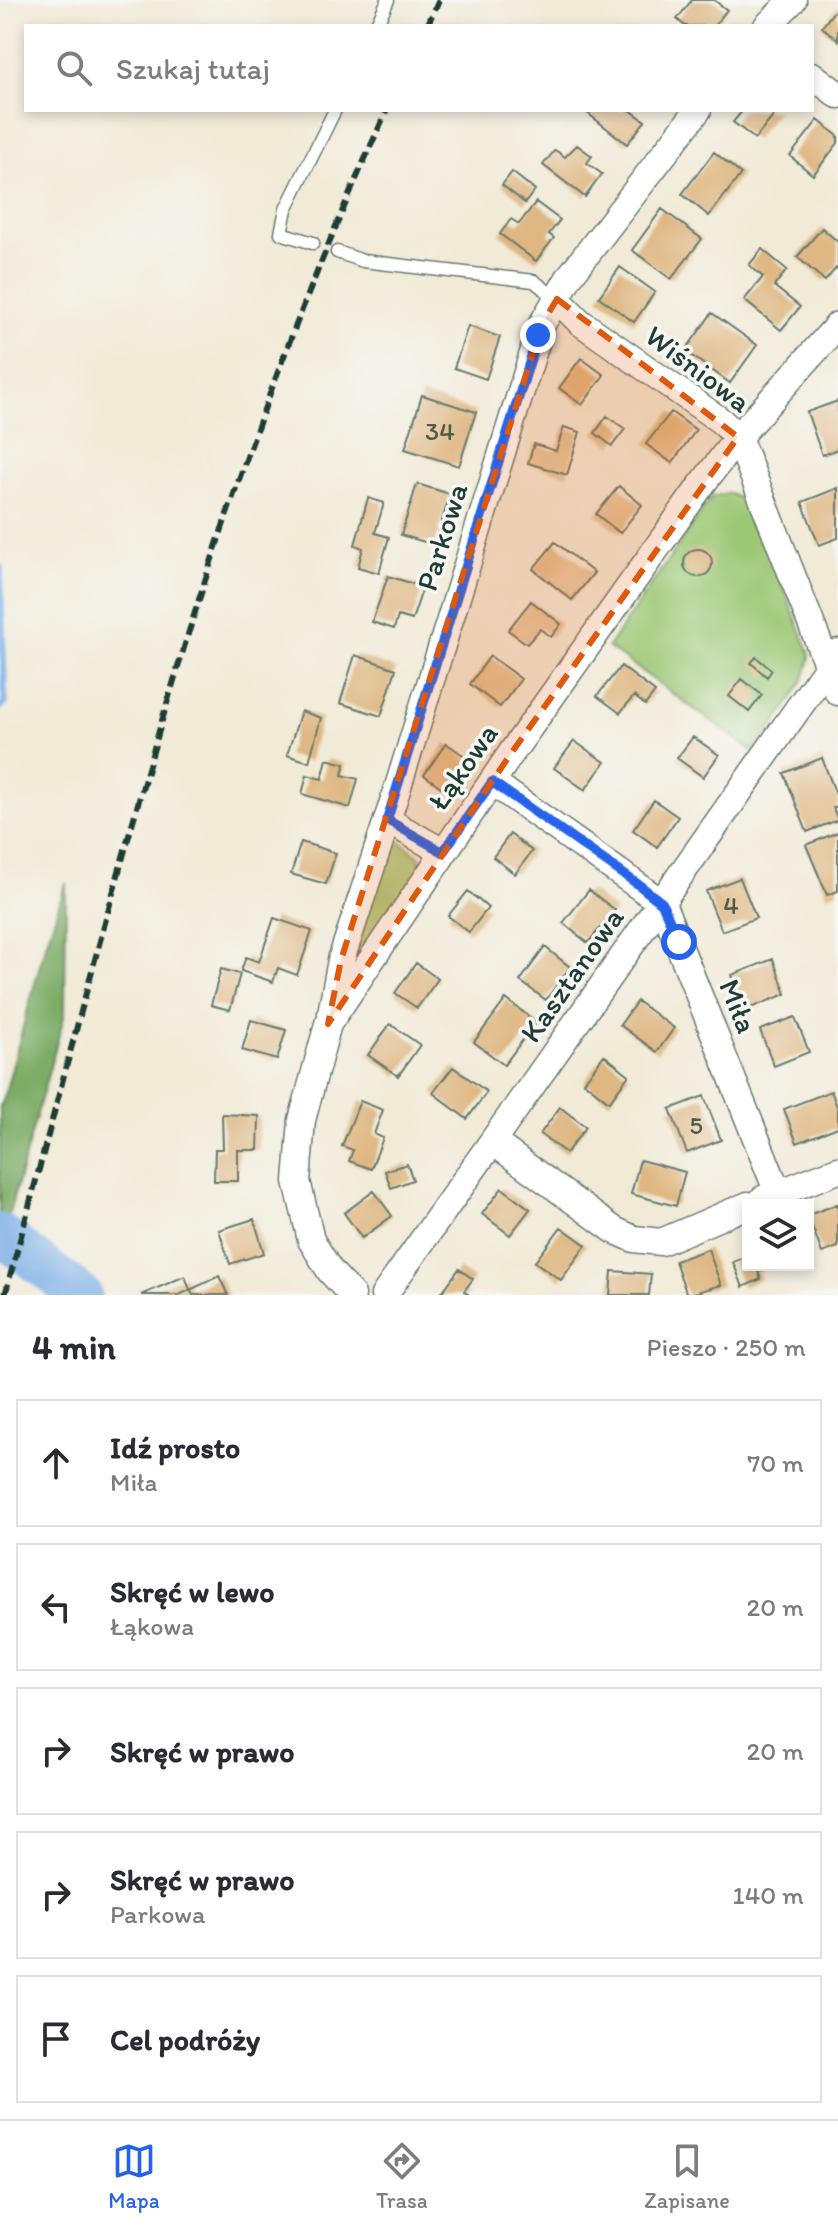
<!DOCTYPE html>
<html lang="pl">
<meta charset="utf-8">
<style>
:root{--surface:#fff;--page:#f2f2f3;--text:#2b2b33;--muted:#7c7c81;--line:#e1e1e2;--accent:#2563eb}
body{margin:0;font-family:Itim,sans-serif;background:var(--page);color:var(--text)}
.controls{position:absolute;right:24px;bottom:24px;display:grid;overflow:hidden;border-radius:0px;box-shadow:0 4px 12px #0003}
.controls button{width:72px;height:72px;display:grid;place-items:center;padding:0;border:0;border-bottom:2px solid var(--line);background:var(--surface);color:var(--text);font:40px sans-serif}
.stop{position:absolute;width:24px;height:24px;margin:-18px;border:6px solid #2563eb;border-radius:50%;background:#fff}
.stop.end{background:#2563eb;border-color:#fff;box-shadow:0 2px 8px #0008}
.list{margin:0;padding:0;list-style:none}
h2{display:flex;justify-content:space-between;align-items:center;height:104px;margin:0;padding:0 32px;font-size:34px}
h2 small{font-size:26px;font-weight:400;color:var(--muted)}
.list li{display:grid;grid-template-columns:52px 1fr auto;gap:24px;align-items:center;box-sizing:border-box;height:128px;margin:0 16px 16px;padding:0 16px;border:2px solid var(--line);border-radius:0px}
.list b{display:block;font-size:30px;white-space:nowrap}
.list p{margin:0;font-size:26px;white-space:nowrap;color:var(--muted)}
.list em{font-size:26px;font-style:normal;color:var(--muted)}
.icon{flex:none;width:44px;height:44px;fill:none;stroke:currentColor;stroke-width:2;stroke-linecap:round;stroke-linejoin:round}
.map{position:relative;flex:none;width:838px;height:1295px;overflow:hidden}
.search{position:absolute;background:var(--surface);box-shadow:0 4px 12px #0003;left:24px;right:24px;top:24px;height:88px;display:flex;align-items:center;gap:20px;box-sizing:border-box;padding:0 28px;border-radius:0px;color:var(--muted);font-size:30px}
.sheet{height:824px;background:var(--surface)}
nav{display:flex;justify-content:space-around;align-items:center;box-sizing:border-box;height:112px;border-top:2px solid var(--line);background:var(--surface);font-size:22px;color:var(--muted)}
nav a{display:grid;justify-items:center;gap:4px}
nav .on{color:var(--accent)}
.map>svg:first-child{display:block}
</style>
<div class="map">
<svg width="838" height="1295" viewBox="0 0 838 1295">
<rect width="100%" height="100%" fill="#f6f6f2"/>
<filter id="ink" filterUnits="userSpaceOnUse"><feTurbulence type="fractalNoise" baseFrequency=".0125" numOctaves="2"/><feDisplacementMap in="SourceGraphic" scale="16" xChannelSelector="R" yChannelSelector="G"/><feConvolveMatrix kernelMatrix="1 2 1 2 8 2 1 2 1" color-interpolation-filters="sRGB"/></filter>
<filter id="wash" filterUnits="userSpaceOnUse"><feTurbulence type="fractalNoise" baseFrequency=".006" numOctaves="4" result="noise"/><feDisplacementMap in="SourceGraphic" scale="32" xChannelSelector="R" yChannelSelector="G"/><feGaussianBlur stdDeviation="1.8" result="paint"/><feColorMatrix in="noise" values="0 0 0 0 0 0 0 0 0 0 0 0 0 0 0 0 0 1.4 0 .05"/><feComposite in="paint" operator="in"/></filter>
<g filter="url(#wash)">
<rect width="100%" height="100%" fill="#f1ead7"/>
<!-- green -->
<path fill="#9cc875" stroke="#5e8254" stroke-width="2" d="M 728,493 L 750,504 L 810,654 C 809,685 772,725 754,752 L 608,647 L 712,497 Z
M 399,841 L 420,857 L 420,868 L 354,964 L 385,845 Z"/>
<!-- forest -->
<path fill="#7dac66" stroke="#4e744d" stroke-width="2" d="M 66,883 L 65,1013 L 0,1246 L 0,1105 L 2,1104 L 44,950 Z"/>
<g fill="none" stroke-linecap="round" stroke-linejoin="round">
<!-- stream -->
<path stroke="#7aaee7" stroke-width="7" d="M 0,568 L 5,703 L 0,707"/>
<!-- river -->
<path stroke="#7aaee7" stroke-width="42" d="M 0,1234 L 81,1295"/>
</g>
<g id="blocks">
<!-- building -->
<path fill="#dfb782" d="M 692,0 L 714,0 L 727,10 L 714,26 L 685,26 L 677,19 Z
M 838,6 L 838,40 L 822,27 Z
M 588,110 L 630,110 L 645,121 L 627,144 L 586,112 Z
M 743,110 L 778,110 L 755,139 L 733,122 Z
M 818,120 L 838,136 L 838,143 L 813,175 L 790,156 Z
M 577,145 L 592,156 L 587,163 L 602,174 L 585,197 L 543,165 L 555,150 L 565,157 Z
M 714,152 L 741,174 L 709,216 L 682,194 Z
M 512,172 L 535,190 L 525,203 L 502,185 Z
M 536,202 L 560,220 L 549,234 L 554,238 L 536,261 L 500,234 L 511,219 L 519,224 Z
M 662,209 L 702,239 L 671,279 L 632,250 Z
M 822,228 L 838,242 L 838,266 L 825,281 L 797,257 Z
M 762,249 L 787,270 L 774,286 L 800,307 L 781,330 L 744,300 L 763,277 L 749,265 Z
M 620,267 L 655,292 L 634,322 L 599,297 Z
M 712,313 L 757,345 L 730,383 L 685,351 Z
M 468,326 L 500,337 L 486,379 L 454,368 Z
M 581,358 L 604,375 L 582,405 L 559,388 Z
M 422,395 L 476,412 L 459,466 L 405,449 Z
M 838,401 L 838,449 L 822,455 L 807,412 Z
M 671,412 L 696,430 L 672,463 L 646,444 Z
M 607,416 L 625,429 L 612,446 L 595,433 Z
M 564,427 L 580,432 L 567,475 L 528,463 L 534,444 L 556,451 Z
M 417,484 L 450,494 L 435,545 L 401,535 Z
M 619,486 L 642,505 L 620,533 L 596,514 Z
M 838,488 L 838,538 L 819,545 L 802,502 Z
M 368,498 L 384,503 L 375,533 L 389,537 L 379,573 L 358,567 L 363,548 L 355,545 Z
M 555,542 L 594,573 L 572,600 L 533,569 Z
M684 563a14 14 0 1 1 28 0a14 14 0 1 1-28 0Z
M 388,576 L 423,587 L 412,620 L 398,616 L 394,629 L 372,622 Z
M 531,601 L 561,624 L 551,637 L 540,629 L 527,644 L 508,630 Z
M 355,655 L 396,669 L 381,716 L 340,703 Z
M 490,656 L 521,679 L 500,707 L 470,684 Z
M 756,657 L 772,670 L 767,677 L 751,663 Z
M 621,666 L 655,692 L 645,705 L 634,696 L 620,713 L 597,696 Z
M 742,679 L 762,695 L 749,712 L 729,696 Z
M 301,711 L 321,718 L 309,762 L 287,755 Z
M 693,737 L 719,755 L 703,777 L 677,758 Z
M 574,741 L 605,762 L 585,790 L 554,768 Z
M 446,743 L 470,760 L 448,792 L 424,775 Z
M 822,758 L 838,800 L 838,806 L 833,808 L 838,820 L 807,832 L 784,773 Z
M 327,759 L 345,764 L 342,775 L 358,779 L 350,808 L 302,794 L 307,775 L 322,779 Z
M 654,800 L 678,817 L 657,847 L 633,830 Z
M 838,832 L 838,891 L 827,895 L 806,845 Z
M 510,834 L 532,851 L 515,874 L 493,857 Z
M 301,842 L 336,853 L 326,884 L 291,874 Z
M 740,878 L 756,918 L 722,931 L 706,891 Z
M 589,890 L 615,910 L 588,943 L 563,923 Z
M 468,891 L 488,908 L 469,932 L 448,916 Z
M 274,918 L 312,931 L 297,975 L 278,968 L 273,982 L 241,971 L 246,957 L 259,962 Z
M 545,947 L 570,967 L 546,1000 L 520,981 Z
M 773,959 L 786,994 L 745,1010 L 732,975 Z
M 416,963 L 438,979 L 417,1008 L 395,993 Z
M 221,969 L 240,974 L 230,1010 L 211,1005 Z
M 506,999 L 536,1022 L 504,1065 L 474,1042 Z
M 637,1001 L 674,1028 L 657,1052 L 620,1025 Z
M 795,1017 L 809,1052 L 774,1066 L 760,1030 Z
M 251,1020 L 286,1030 L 277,1060 L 242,1050 Z
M 390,1024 L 420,1045 L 398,1076 L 368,1055 Z
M 604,1055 L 629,1075 L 609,1102 L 584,1082 Z
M 453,1067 L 487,1092 L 467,1119 L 433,1093 Z
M 831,1091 L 838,1109 L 838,1127 L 797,1143 L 784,1109 Z
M 704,1096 L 721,1140 L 687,1153 L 670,1109 Z
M 360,1101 L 383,1110 L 374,1134 L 383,1138 L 371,1169 L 349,1161 L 353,1150 L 342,1146 Z
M 560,1107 L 586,1127 L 566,1153 L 540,1134 Z
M 222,1114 L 259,1116 L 258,1150 L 238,1150 L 238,1181 L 214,1181 L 215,1149 L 223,1149 Z
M 640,1160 L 685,1172 L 676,1206 L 631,1194 Z
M 407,1164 L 413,1180 L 391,1188 L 385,1171 Z
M 502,1188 L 530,1209 L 510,1235 L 482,1214 Z
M 374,1191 L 392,1216 L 362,1238 L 344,1213 Z
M 838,1204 L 838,1247 L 822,1253 L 808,1215 Z
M 254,1219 L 264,1253 L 230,1264 L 219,1230 Z
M 561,1227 L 586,1245 L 561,1280 L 535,1262 Z
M 708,1249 L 721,1285 L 687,1295 L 675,1261 Z
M 748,1256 L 748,1265 L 776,1265 L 758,1272 L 761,1279 L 743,1287 L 733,1262 Z
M 459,1269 L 473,1279 L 464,1291 L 469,1295 L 440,1295 Z
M 612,1271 L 651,1274 L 649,1295 L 610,1295 Z
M 185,1276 L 190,1290 L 179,1295 L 141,1295 Z
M 219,1276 L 228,1295 L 193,1295 L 190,1290 Z"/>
</g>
</g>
<g filter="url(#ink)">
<use href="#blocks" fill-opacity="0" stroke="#687a6d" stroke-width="2"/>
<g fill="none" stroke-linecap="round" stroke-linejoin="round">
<defs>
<path id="lane" d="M 376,26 L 388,0
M 313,243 L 281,233 L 286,209 L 335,110
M 337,252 L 363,261 L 534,281 L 557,299"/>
<path id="street" d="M 767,26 L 793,0
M 812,75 L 838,95
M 557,299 L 580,322 L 721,421 L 738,437 L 838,692
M 492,782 L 662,903 L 778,1193
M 387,820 L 443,852
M 331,1013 L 341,960 L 396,793 L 542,324 L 570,276 L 698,110
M 493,1142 L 614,1230 L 634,1239 L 661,1242 L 748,1205
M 763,1199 L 838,1170
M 352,1295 L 330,1271 L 311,1240 L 297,1181 L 302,1120 L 328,1024 L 512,752 L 700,487 L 738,437 L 838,325
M 384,1295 L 838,652"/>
</defs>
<!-- lane casing -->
<use href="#lane" stroke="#687a6d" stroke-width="15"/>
<!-- street casing -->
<use href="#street" stroke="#687a6d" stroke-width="29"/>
<!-- lane -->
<use href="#lane" stroke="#fff" stroke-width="12"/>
<!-- street -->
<use href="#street" stroke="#fff" stroke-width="26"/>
<!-- rail -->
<path stroke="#1f3d34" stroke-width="6" stroke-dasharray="12 6" stroke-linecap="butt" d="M 427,26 L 439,0
M 5,1295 C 73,1047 134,797 214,553 C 264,402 321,254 387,110"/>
</g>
</g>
<g fill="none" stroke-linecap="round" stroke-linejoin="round" filter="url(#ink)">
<!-- route -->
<path stroke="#2563eb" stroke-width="10" d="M 538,335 L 387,820 L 443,852 L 492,782 L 639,885 L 662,903 L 679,942"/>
</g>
<!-- marked area -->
<path fill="#de580e" fill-opacity="0.2" stroke="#de580e" stroke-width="6" stroke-dasharray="16 10" stroke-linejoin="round" d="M 557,299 L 738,437 L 512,752 L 328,1024 L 341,960 L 542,324 Z"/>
<g text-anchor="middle" stroke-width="7" stroke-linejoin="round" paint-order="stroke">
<!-- number labels -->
<g font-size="26" fill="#4f5c48">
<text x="440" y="440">34</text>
<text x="731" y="914">4</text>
<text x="696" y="1134">5</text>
</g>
<!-- street labels -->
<g font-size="30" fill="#1f3d34" stroke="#f6f6f2">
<text transform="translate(698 369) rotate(37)" y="10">Wiśniowa</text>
<text transform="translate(442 537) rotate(-73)" y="10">Parkowa</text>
<text transform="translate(463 767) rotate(-55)" y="10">Łąkowa</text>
<text transform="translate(572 975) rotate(-55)" y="10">Kasztanowa</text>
<text transform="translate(738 1006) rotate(68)" y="10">Miła</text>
</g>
</g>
</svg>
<div class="controls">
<button><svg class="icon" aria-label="layers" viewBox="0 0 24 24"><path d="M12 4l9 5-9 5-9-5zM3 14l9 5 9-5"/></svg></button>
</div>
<div class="stop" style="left:679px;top:942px"></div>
<div class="stop end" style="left:538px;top:335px"></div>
<div class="search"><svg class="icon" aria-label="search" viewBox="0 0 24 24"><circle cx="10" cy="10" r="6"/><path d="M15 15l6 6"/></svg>Szukaj tutaj</div>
</div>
<section class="sheet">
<h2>4 min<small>Pieszo · 250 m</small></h2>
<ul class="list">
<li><svg class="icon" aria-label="ahead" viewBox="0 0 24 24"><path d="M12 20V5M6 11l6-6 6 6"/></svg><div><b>Idź prosto</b><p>Miła</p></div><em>70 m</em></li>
<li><svg class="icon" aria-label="left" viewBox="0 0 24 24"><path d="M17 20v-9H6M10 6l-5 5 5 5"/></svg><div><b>Skręć w lewo</b><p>Łąkowa</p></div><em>20 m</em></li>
<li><svg class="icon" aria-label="right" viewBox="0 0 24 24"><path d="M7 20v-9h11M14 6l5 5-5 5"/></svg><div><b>Skręć w prawo</b></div><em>20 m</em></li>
<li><svg class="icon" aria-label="right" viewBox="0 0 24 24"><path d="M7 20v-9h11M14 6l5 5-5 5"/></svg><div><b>Skręć w prawo</b><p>Parkowa</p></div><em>140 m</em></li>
<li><svg class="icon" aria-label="arrive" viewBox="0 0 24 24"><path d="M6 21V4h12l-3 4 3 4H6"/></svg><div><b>Cel podróży</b></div></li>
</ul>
</section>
<nav>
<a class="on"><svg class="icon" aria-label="map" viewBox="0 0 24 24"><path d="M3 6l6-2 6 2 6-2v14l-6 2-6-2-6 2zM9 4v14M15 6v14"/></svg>Mapa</a>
<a><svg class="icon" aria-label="directions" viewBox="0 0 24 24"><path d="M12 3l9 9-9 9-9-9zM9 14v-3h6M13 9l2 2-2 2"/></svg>Trasa</a>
<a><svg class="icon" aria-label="saved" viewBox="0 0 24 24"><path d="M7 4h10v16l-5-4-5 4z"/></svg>Zapisane</a>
</nav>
